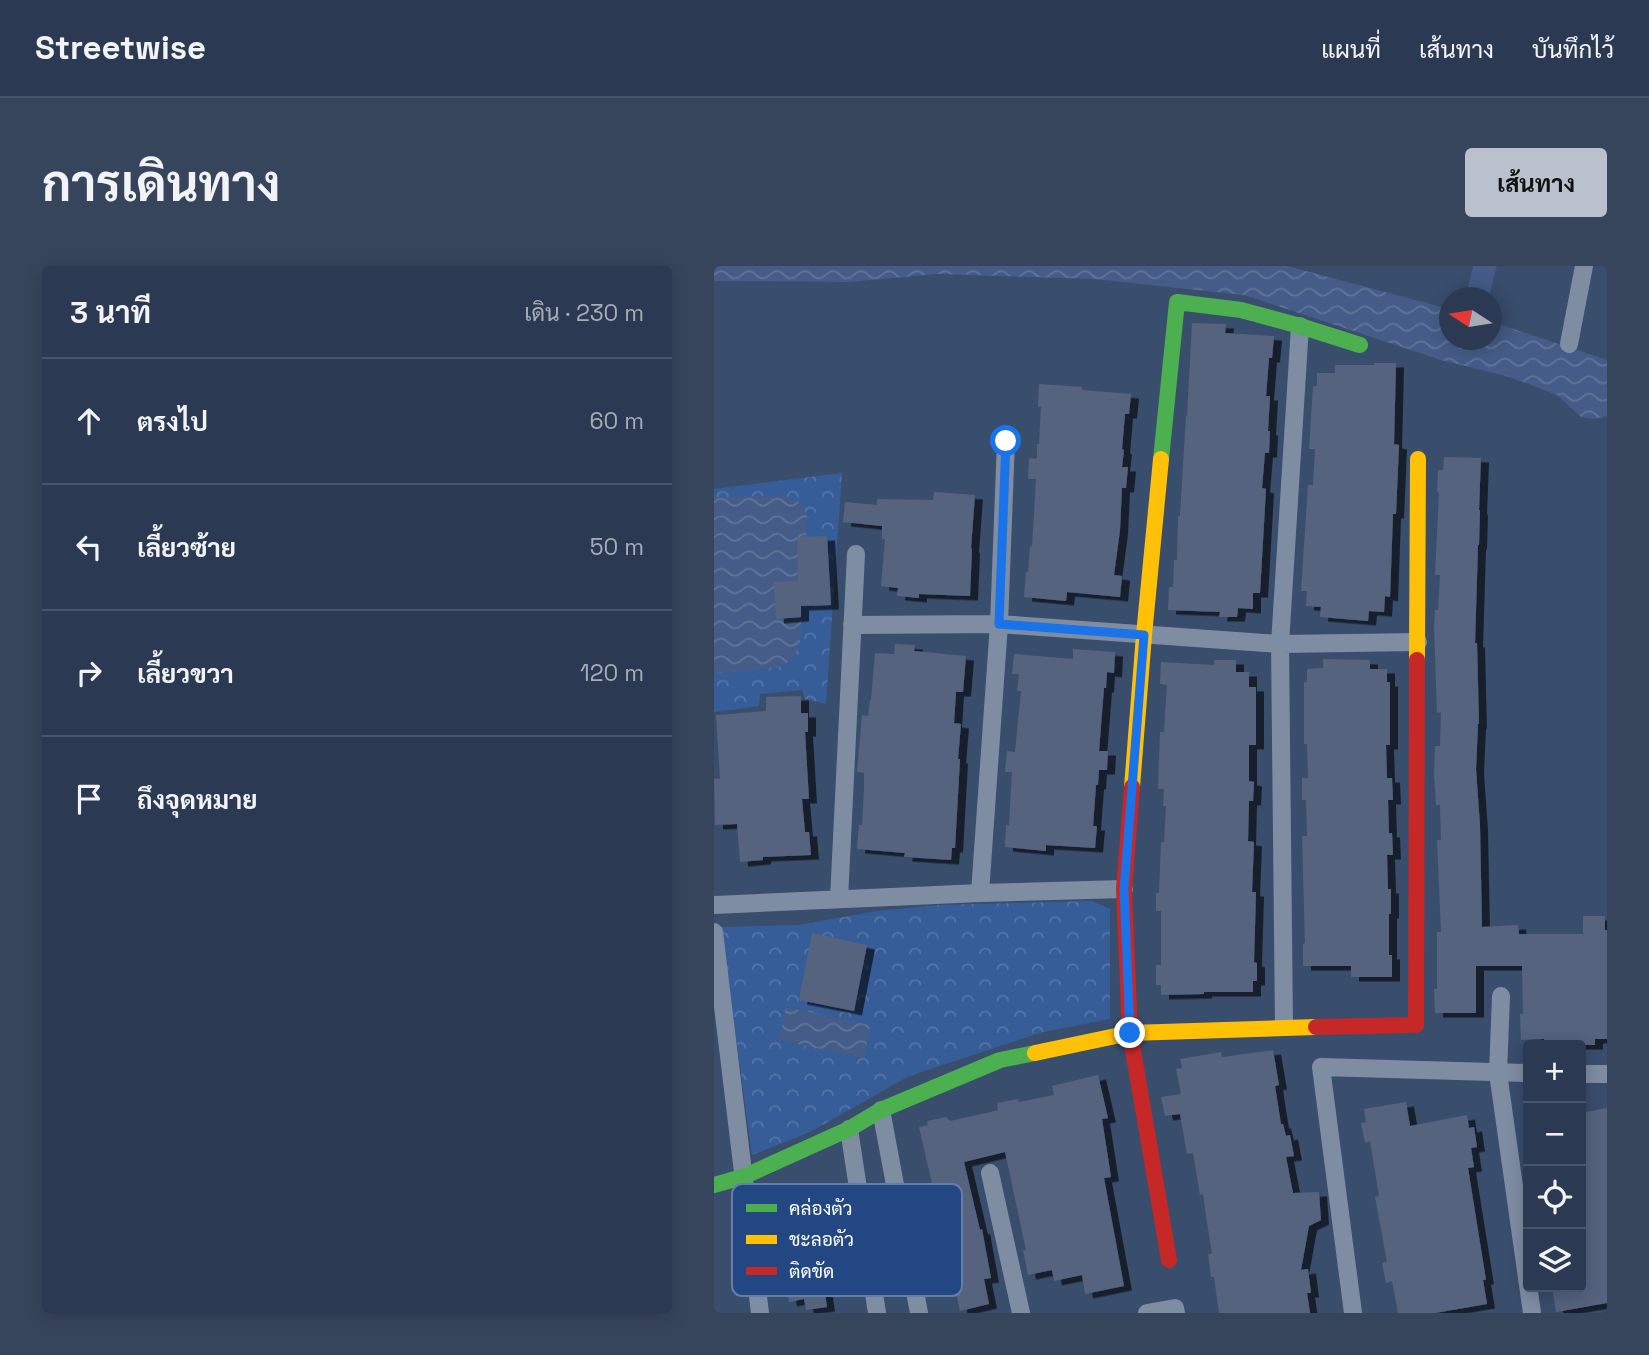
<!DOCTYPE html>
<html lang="th">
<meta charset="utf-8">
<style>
:root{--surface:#2b3a52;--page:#37455c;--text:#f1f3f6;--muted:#a6adb8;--line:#475469;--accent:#bac1cc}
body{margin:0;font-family:"Space Grotesk",Sarabun,sans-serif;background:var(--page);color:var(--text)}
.controls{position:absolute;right:21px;bottom:21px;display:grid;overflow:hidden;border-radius:7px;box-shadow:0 4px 18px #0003}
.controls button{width:63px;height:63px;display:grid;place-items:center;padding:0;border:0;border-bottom:2px solid var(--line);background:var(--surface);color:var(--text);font:35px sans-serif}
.compass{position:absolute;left:725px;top:21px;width:63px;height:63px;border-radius:50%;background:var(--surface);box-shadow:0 4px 18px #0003;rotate:282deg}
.stop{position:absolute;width:21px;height:21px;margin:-16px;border:5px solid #1a73e8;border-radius:50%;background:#fff}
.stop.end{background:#1a73e8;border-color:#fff;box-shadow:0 2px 7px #0008}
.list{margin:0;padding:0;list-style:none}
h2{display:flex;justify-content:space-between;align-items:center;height:91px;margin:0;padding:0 28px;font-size:30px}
h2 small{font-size:23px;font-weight:400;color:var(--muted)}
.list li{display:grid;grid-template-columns:46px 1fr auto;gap:21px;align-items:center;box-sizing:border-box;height:126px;padding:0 28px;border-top:2px solid var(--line)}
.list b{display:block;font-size:26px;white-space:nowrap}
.list em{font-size:23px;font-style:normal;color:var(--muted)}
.icon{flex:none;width:38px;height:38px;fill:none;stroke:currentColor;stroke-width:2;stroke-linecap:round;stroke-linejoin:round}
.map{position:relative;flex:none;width:893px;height:1047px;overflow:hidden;border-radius:7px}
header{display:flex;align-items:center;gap:42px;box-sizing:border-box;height:98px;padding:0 35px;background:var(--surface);border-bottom:2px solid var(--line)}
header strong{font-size:33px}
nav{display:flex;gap:38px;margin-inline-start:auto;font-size:24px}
.intro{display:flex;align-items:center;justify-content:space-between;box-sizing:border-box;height:168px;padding:0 42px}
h1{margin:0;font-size:49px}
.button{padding:18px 32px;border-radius:7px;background:var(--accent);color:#111;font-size:24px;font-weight:700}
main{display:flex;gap:42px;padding:0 42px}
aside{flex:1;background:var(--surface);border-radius:7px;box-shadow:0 4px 18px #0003}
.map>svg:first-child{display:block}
</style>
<header>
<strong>Streetwise</strong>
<nav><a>แผนที่</a><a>เส้นทาง</a><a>บันทึกไว้</a></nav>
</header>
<div class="intro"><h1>การเดินทาง</h1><a class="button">เส้นทาง</a></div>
<main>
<aside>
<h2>3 นาที<small>เดิน · 230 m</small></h2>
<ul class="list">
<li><svg class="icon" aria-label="ahead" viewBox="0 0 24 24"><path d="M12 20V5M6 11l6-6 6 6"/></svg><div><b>ตรงไป</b></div><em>60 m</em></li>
<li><svg class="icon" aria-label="left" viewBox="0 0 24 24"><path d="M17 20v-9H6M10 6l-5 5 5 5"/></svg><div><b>เลี้ยวซ้าย</b></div><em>50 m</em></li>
<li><svg class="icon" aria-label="right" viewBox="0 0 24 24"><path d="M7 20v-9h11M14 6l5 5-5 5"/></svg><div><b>เลี้ยวขวา</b></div><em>120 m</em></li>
<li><svg class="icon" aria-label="arrive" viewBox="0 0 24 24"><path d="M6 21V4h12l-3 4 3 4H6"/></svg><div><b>ถึงจุดหมาย</b></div></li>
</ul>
</aside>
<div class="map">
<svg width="893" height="1047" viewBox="0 0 893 1047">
<defs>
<pattern id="forest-crowns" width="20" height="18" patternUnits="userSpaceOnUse" patternTransform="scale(1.75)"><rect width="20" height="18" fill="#375d99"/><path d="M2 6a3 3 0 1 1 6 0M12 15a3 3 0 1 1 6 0" fill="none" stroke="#5575a8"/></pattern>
<pattern id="water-waves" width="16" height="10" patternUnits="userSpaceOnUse" patternTransform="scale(1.75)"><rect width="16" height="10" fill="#445c87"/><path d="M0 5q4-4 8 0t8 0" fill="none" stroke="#607499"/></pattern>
<filter id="shadow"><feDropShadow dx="8" dy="4.5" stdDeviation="0" flood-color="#0009"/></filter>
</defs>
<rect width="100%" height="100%" fill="#394d6d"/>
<!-- forest -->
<path fill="url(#forest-crowns)" d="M 128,207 L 112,438 L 91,433 L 88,424 L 46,428 L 45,440 L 0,446 L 0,223 Z
M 378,635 L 396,643 L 396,753 L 329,766 L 195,810 L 96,866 L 38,889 L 7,661 L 85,659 L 163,645 L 225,639 Z"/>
<!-- water -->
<path fill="url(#water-waves)" d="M 0,0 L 573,0 L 735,43 L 736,74 L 778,74 L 778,56 L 893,94 L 893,150 L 880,153 L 867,151 L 843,129 L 796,111 L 727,94 L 530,29 L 380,13 L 223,8 L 134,16 L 0,15 Z
M 47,230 C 69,231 87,226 93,251 L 86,379 L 77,394 L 65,401 L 0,408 L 0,232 Z
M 72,741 L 156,759 L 150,792 L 65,774 Z"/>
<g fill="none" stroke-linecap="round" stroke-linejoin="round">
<!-- canal -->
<path stroke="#445c87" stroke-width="23" d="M 763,32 L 771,0"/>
</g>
<!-- building -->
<path fill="#54647e" filter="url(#shadow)" d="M 478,57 L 512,58 L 511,67 L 560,70 L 558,92 L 555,92 L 552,130 L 556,130 L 554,165 L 556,165 L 555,187 L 551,187 L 548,222 L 552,223 L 546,327 L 539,327 L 539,343 L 524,342 L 523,351 L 505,351 L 506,346 L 454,344 L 455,321 L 459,321 L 460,294 L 463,294 L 464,250 L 466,250 L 472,150 L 473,150 Z
M 660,97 L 682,97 L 680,178 L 685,179 L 682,248 L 679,248 L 676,331 L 671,330 L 670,346 L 655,345 L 654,355 L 606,351 L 607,341 L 592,340 L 593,325 L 587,325 L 594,219 L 599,219 L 601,183 L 595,183 L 599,120 L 603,120 L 603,107 L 621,107 L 621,99 L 660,99 Z
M 325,118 L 368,121 L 368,124 L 417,128 L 415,148 L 411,148 L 408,183 L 410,184 L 408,201 L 414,201 L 412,222 L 408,222 L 406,264 L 400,309 L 408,310 L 406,331 L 353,326 L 352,335 L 310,331 L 312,306 L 314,306 L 316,280 L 318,281 L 322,213 L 314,213 L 315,192 L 323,193 L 323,178 L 325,178 L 327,141 L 324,141 Z
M 730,191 L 767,192 L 765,244 L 766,244 L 765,279 L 764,279 L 761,377 L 763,377 L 765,458 L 764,458 L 762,503 L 766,560 L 768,661 L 804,659 L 805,668 L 869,668 L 869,650 L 891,650 L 891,664 L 893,664 L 893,773 L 881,773 L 881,779 L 830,779 L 830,773 L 807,774 L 806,748 L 809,748 L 808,700 L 762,700 L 762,747 L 721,747 L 720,723 L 723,723 L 723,666 L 727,666 L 723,574 L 727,574 L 726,539 L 722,539 L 720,509 L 721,480 L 726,480 L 727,446 L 723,447 L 720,360 L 721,344 L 724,344 L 726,309 L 721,309 L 725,226 L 723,226 L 724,204 L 729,204 Z
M 220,226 L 261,229 L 257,282 L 258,283 L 256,330 L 205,328 L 205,332 L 183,330 L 184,322 L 167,320 L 171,273 L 168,273 L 168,260 L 129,256 L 131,236 L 163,239 L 163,233 L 219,234 Z
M 113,270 L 117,339 L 87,340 L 87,351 L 62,353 L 60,316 L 84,315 L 83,271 Z
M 181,378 L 201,379 L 200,385 L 252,390 L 249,426 L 242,426 L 240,457 L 247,458 L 244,493 L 246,493 L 241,582 L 238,582 L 237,594 L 190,591 L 191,587 L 143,583 L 145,559 L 148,559 L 150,523 L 150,507 L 143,506 L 148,449 L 154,450 L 156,434 L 157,434 L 161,387 L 180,388 Z
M 359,383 L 401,386 L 400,407 L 393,406 L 392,422 L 390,422 L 385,485 L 394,485 L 393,504 L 385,504 L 384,519 L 382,519 L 379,560 L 383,560 L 381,582 L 332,579 L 332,585 L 291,581 L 292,559 L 295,559 L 298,506 L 291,506 L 293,485 L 301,486 L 307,425 L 303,425 L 305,408 L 298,408 L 300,388 L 359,393 Z
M 609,393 L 656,394 L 656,403 L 673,403 L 673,416 L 676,416 L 676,479 L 672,479 L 673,512 L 678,512 L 679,534 L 674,534 L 675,567 L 678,567 L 679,589 L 673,589 L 674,623 L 677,623 L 677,648 L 675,648 L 675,689 L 678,689 L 678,711 L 637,711 L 637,700 L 589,700 L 589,678 L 591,677 L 588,570 L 593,570 L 592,534 L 588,534 L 588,512 L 594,512 L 593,478 L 590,478 L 590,416 L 593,416 L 593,403 L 609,402 Z
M 500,394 L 522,394 L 522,406 L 535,406 L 535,421 L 542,421 L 542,479 L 535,479 L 535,515 L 540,516 L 539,535 L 535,535 L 534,575 L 540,576 L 538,626 L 542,626 L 540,696 L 543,697 L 543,715 L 539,715 L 539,726 L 490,726 L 490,728 L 447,729 L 447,719 L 442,719 L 442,699 L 447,699 L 447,645 L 442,645 L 442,627 L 445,627 L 447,576 L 450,576 L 452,540 L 449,540 L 450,523 L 444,523 L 446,466 L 450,466 L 453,419 L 446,418 L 447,396 L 500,399 Z
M 87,430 L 87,447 L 94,447 L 94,466 L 91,466 L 95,533 L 88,533 L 91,566 L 95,566 L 97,589 L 49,591 L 49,594 L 26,596 L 23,558 L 1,559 L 0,513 L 6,513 L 2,449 L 52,445 L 52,431 Z
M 98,667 L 153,679 L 140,745 L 85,734 Z
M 559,784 L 565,819 L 561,820 L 567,858 L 569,858 L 572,870 L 576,869 L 580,890 L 572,891 L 579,927 L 605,926 L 607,954 L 595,960 L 587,1004 L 594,1003 L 597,1027 L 593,1027 L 596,1047 L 505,1047 L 500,1011 L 497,1011 L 494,988 L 498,988 L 492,950 L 489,928 L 486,929 L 479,887 L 473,888 L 466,848 L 451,850 L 447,831 L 467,828 L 462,803 L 468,802 L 466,793 L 507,786 L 508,791 Z
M 384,809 L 394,852 L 388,853 L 397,911 L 390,912 L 410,1020 L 371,1028 L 368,1009 L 340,1015 L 338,1004 L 314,1009 L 309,984 L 312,984 L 291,886 L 250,896 L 266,964 L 268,963 L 277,1012 L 270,1013 L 275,1038 L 246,1045 L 240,1018 L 235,1019 L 225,965 L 222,966 L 212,920 L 218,918 L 205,861 L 214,859 L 213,855 L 232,851 L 236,855 L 277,846 L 284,844 L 283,837 L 304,833 L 305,836 L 340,829 L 338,820 Z
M 692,836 L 696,860 L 753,849 L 755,862 L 760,861 L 763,881 L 757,882 L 760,901 L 754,902 L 772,1014 L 769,1014 L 773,1038 L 721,1047 L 684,1047 L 678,1015 L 672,1017 L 668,997 L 673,996 L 661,931 L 665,930 L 656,875 L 651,877 L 647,857 L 652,856 L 650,843 Z
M 893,842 L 893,1037 L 842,1046 L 838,1021 L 867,1021 L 867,847 Z
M 92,946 L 101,995 L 106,994 L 113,1041 L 92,1044 L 90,1033 L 75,1036 L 68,989 L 64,990 L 60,972 L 54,973 L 50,954 Z"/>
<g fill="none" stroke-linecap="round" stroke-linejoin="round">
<!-- street -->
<path stroke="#7f8da3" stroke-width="18" d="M 855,78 L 870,0
M 138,359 L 285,358 L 566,378 L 704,376
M 266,627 L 285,358 L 292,175
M 125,633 L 142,288
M 0,639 L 266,627 L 410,623
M 0,666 L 46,1047
M 787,730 L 784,807 L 818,1047
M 570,761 L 566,378 L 586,60
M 867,808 L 893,808
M 167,844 L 205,1047
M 135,863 L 163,1047
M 276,907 L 307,1047
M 433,1047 L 461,1042 L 462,1047
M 639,1047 L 607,801 L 814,807"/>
<!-- fast -->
<path stroke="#4caf50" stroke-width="16" d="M 447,193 L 463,36 L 527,44 L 586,60 L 646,79
M 0,919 L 31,910 L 135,863 L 167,844 L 286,794 L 321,787"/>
<!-- slow -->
<path stroke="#ffc107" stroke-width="16" d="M 703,394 L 704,193
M 418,521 L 430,369 L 447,193
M 321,787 L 416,767 L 602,761"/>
<!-- jam -->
<path stroke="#c62828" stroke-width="16" d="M 418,521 L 410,623 L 416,767 L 455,994
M 602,761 L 702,759 L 703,394"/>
</g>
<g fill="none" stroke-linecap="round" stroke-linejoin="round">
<!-- route -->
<path stroke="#1a73e8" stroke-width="9" d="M 292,175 L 285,358 L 430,369 L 410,623 L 416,767"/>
</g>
<!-- legend -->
<rect x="18" y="918" width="230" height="112" rx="10" fill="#234783" stroke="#657ea8" stroke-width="2"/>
<rect x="32" y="938" width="31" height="8" fill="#4caf50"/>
<rect x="32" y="969" width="31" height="9" fill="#ffc107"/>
<rect x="32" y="1001" width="31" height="8" fill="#c62828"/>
<g font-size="19" fill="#fff">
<text x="75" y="949">คล่องตัว</text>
<text x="75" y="980">ชะลอตัว</text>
<text x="75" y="1012">ติดขัด</text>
</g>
</svg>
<div class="controls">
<button>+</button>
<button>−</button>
<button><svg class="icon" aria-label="locate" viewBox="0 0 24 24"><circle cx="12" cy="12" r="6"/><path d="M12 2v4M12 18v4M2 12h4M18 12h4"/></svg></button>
<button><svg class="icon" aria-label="layers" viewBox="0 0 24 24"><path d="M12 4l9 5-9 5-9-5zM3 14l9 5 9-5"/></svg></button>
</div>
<svg class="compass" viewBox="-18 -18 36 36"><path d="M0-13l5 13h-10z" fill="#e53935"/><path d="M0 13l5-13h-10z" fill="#a6adb8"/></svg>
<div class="stop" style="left:292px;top:175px"></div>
<div class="stop end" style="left:416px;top:767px"></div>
</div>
</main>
